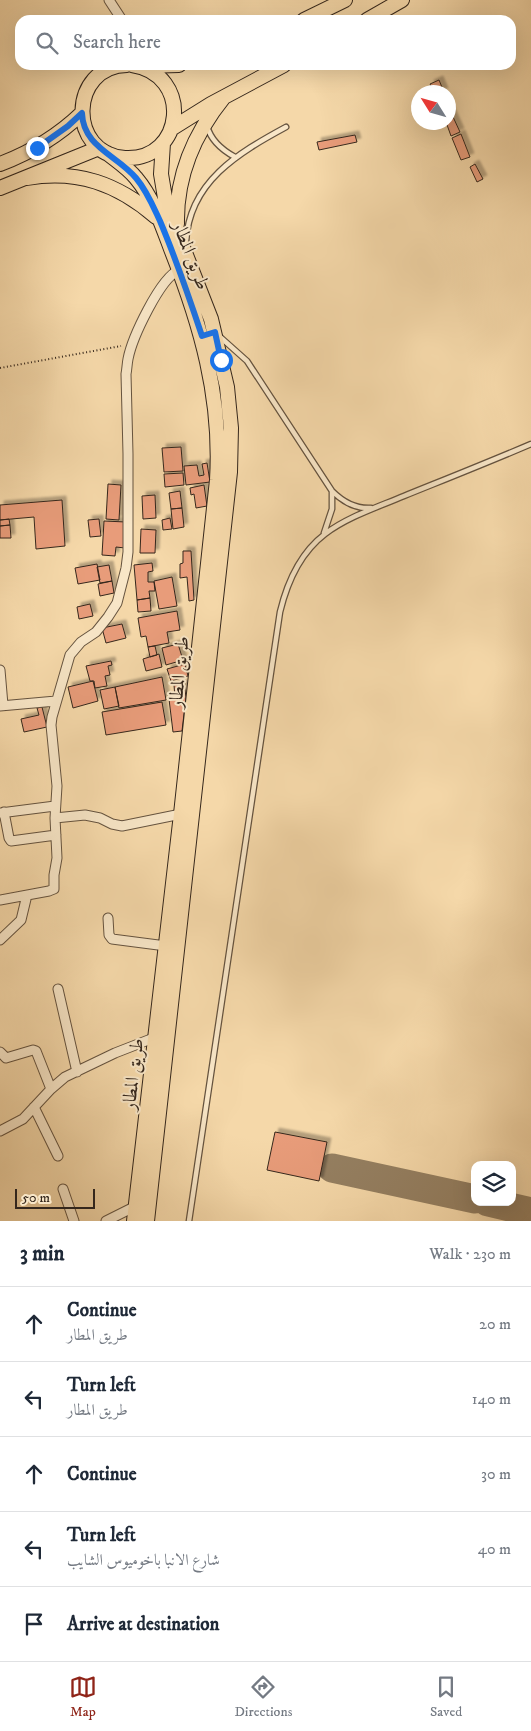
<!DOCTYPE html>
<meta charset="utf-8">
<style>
:root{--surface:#fff;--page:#f2f2f3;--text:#1f2937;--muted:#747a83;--line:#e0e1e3;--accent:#8f2418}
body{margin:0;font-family:"IM FELL DW Pica",Amiri,serif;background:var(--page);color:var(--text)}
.controls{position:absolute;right:15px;bottom:15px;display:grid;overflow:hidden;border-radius:10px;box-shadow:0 5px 20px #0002}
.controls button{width:45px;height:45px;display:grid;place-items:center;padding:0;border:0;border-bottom:1px solid var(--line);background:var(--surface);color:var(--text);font:25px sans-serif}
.compass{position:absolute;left:411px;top:85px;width:45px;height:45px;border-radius:50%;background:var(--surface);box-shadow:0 5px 20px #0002;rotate:307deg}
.scale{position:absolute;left:15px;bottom:12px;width:80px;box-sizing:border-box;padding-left:5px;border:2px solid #35271c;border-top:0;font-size:14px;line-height:18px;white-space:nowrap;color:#35271c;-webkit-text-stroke:4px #f8e6c7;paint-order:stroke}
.stop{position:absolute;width:15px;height:15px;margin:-11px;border:4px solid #1a73e8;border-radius:50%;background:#fff}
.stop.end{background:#1a73e8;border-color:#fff;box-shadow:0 1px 5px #0008}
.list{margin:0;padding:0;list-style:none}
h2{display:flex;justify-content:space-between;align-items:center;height:65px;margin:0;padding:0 20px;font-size:21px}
h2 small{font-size:16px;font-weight:400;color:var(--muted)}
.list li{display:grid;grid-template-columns:32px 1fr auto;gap:15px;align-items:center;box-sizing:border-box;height:75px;padding:0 20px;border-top:1px solid var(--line)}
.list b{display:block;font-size:19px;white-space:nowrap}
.list p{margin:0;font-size:16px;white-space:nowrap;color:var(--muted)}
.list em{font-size:16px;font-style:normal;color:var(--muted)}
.icon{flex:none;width:28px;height:28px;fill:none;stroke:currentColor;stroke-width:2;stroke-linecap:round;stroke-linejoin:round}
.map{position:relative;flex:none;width:531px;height:1221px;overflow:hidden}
.search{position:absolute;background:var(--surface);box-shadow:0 5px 20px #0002;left:15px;right:15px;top:15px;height:55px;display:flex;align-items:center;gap:12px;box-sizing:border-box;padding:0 18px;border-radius:15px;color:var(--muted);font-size:19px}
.sheet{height:440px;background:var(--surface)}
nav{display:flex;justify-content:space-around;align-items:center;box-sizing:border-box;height:70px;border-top:1px solid var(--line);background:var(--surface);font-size:14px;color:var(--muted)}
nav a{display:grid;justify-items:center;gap:2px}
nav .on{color:var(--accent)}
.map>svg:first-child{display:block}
</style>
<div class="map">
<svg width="531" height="1221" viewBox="0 0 531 1221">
<defs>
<filter id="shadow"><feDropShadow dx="4" dy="-4" stdDeviation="1" flood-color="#0004"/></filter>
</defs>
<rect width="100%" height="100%" fill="#f5d8a9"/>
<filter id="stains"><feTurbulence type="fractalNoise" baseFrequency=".004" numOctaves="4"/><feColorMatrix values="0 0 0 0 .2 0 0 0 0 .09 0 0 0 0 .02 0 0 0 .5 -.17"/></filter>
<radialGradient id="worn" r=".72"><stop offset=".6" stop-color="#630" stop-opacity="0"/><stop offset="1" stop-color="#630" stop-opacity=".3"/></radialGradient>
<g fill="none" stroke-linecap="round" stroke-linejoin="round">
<!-- taxiway -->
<path stroke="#958062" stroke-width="29" d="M 332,1168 L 475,1199
M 488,1202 L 531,1212"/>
</g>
<!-- building -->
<path fill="#e89c7a" stroke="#35271c" filter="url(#shadow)" d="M 439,80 L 444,92 L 434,92 L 430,84 Z
M 448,106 L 460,132 L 451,136 L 446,122 L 448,122 Z
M 461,134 L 470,157 L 461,160 L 452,138 Z
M 355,135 L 357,142 L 319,150 L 317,142 Z
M 475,164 L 483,179 L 477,182 L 470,167 Z
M 181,447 L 183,471 L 164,472 L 162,448 Z
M 207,463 L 210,482 L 186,485 L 184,466 L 197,465 L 199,476 L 204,475 L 202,464 Z
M 183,473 L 184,485 L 165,487 L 164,474 Z
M 108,484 L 121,485 L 119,520 L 106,519 Z
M 204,485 L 207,506 L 196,508 L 194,494 L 191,495 L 190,488 Z
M 180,491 L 182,508 L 171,509 L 169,493 Z
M 155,495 L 156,518 L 143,519 L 142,496 Z
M 62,500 L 65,546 L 36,549 L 34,517 L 0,520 L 0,505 Z
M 182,508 L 184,527 L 173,529 L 171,509 Z
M 170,518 L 172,529 L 163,530 L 162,520 Z
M 9,519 L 10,525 L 0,526 L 0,520 Z
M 99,519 L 101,536 L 90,537 L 88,520 Z
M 104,521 L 126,522 L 125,548 L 116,547 L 115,556 L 102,555 Z
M 10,525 L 11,538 L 0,538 L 0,526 Z
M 141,529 L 156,530 L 155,553 L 140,553 Z
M 183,551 L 191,551 L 194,600 L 189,601 L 187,577 L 180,578 L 180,564 L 183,563 Z
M 152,563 L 153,571 L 148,572 L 148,582 L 154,582 L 155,591 L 149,591 L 150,598 L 137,600 L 134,565 Z
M 97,564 L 100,580 L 78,584 L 75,568 Z
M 109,565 L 112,581 L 100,583 L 97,567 Z
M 172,577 L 177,606 L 159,609 L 154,581 Z
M 112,581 L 114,593 L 100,596 L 98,584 Z
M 150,598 L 151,611 L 138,612 L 137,600 Z
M 90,604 L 93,616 L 79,619 L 77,607 Z
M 177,611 L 180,630 L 167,632 L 169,643 L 148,647 L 146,636 L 141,637 L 138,618 Z
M 122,624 L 126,638 L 106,643 L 102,628 Z
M 178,644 L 183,660 L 166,665 L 162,648 Z
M 155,646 L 157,655 L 150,657 L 148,647 Z
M 159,654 L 162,667 L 146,671 L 143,659 Z
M 111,661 L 112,665 L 108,666 L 110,675 L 105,676 L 107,686 L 95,688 L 94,681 L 90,681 L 86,666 Z
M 185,664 L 188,676 L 171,681 L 167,669 Z
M 162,677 L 166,700 L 119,708 L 115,687 Z
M 93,681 L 98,701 L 73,708 L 68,687 Z
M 184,684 L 186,697 L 182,731 L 173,732 L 169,699 L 175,698 L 174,685 Z
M 115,687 L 119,706 L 104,709 L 100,690 Z
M 162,702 L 166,725 L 106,735 L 102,712 Z
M 42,707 L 47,727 L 24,732 L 21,719 L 39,715 L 37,708 Z
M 275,1132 L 327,1142 L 319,1181 L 267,1170 Z"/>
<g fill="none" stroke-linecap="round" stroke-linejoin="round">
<defs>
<path id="lane" d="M 207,126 C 211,141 222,150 235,157
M 186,242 C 189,182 238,153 286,127
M 219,336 L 247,361 L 332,491 C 343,502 355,509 371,508
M 324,533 L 332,509 L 332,491
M 189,1221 L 280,612 C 287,583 300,553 325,534 C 347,517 378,507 404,496 C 446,479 489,462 531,444"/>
<path id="street" d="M 109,0 L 122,20
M 0,670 L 3,705
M 0,706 L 56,701
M 4,812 L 9,838 L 11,841 L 56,835
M 0,813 L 55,806
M 55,818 L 85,815 L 100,818 L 112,824 L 122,826 L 181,814
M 0,900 L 49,891 L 54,889 L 54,875 L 57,858 L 55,818 L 57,786 L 51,725 L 52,717 L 70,655 L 81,642 L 96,632 L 108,617 L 117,603 L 126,568 L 128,552 L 128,454 L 126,374 C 127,369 127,364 128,359 C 132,338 160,278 179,270
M 108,918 L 109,935 L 112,939 L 166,946
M 0,940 L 21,920 L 27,895
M 58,989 L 77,1072
M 0,1052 L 6,1058 L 33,1050 L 36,1051 L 51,1089
M 34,1107 L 58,1156
M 0,1131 L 23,1119 L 51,1089 L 65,1077 L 115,1053 L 156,1037
M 63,1189 L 74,1221
M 106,1221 L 136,1206"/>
<path id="primary" d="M 304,20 L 345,0
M 367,20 L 402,0
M 127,65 C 69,66 67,154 125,158 C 185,161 193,74 132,65
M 145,66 L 179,65
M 171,129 L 211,104 L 284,65
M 107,153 C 117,161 128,168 136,178 C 153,198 162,225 171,249 C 201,325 222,398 217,480 L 181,814 L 134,1221
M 0,164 C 32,152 57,137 82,113
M 27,178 C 77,169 118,184 156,217
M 0,188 L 99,148
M 177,224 C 176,176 194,134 224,97
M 147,1221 L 230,472 L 231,428 L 227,387 L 211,319 L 166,204 L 161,174 L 163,143"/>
</defs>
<!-- lane casing -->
<use href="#lane" stroke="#65533f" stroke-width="7"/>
<!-- street casing -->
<use href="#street" stroke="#65533f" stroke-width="11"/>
<!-- primary casing -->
<use href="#primary" stroke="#35271c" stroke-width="16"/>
<!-- path -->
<path stroke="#35271c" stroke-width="2" stroke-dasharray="1 2.5" stroke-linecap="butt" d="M 0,368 L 121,346"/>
<!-- lane -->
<use href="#lane" stroke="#f8e6c7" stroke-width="4.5"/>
<!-- street -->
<use href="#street" stroke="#f8e6c7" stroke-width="9"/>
<!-- primary -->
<use href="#primary" stroke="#f5d8a9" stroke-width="14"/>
</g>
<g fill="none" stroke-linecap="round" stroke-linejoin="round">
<!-- route -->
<path stroke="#1a73e8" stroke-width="6" d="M 37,148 L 68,126 L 82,113 C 83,147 117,155 136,178 C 147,191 153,206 160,221 C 176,259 189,297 202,336 L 215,332 L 221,360"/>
</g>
<g text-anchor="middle" stroke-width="4" stroke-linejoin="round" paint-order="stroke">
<!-- street labels -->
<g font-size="19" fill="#35271c" stroke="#f8e6c7">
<text transform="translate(192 255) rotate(69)" y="7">طريق المطار</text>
<text transform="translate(178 672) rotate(-84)" y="7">طريق المطار</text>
<text transform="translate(132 1074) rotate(-83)" y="7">طريق المطار</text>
</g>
</g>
<rect width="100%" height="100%" filter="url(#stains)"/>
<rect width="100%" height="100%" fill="url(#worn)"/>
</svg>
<div class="controls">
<button><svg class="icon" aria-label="layers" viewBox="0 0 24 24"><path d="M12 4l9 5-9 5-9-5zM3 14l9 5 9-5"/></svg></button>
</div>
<svg class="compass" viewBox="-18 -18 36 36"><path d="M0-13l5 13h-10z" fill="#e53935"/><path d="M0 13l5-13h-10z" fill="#747a83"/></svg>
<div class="scale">50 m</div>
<div class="stop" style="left:221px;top:360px"></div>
<div class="stop end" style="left:37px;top:148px"></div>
<div class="search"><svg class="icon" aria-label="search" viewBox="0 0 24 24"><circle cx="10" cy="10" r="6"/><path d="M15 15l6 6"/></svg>Search here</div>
</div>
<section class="sheet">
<h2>3 min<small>Walk · 230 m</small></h2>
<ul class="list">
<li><svg class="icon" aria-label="ahead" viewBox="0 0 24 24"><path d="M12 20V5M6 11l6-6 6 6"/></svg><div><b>Continue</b><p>طريق المطار</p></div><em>20 m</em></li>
<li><svg class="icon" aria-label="left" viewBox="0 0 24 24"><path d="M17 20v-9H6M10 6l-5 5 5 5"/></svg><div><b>Turn left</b><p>طريق المطار</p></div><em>140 m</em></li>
<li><svg class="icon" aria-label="ahead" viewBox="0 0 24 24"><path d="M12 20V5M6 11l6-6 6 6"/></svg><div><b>Continue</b></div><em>30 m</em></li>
<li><svg class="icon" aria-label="left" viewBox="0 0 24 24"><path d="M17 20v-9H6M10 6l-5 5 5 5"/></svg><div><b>Turn left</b><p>شارع الانبا باخوميوس الشايب</p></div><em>40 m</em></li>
<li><svg class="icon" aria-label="arrive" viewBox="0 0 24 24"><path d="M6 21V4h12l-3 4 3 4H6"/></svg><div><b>Arrive at destination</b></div></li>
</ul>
</section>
<nav>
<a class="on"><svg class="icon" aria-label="map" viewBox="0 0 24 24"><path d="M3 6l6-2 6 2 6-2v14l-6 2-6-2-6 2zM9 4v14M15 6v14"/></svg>Map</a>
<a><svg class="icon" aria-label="directions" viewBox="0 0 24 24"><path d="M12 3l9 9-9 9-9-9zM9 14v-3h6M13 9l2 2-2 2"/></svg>Directions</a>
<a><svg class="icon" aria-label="saved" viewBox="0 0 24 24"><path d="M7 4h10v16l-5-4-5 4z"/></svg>Saved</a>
</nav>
